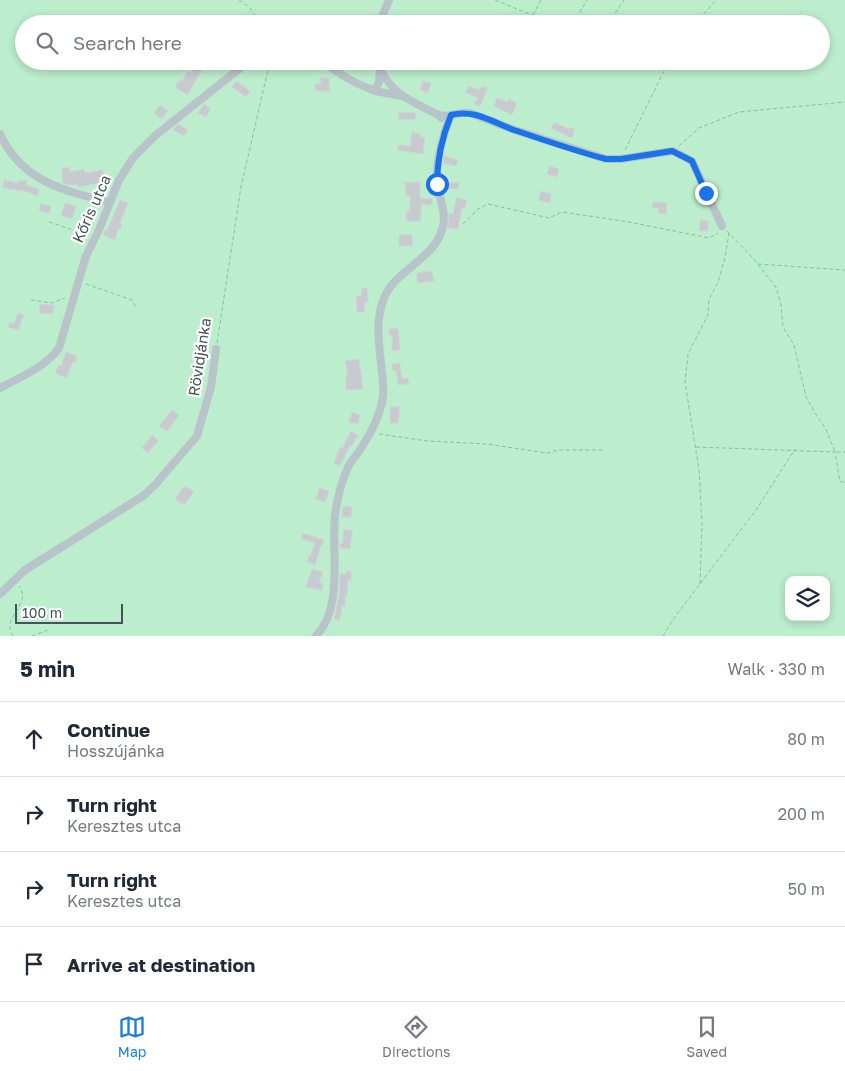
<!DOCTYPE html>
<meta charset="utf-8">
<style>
:root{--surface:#fff;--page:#f2f2f3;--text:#1f2937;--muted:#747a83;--line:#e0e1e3;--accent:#1d7dda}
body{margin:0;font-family:"Golos Text",sans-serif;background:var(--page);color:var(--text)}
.controls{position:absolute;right:15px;bottom:15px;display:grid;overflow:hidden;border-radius:10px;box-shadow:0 2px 8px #0003}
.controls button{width:45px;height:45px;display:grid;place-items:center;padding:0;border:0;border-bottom:1px solid var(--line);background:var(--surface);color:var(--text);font:25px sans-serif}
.scale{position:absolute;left:15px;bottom:12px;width:108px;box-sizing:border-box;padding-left:5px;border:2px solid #46525a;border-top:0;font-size:14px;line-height:18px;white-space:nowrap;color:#46525a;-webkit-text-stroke:4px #fff;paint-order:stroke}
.stop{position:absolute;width:15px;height:15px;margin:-11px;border:4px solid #1a73e8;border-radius:50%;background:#fff}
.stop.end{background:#1a73e8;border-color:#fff;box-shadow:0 1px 5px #0008}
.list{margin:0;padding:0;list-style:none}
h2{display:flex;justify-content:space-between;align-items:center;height:65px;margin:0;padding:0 20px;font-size:21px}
h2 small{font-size:16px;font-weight:400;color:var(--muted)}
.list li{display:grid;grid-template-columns:32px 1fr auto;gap:15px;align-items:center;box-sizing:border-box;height:75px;padding:0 20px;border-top:1px solid var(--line)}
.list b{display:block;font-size:19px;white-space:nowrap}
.list p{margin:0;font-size:16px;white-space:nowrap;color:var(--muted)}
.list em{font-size:16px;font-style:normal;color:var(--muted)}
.icon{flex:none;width:28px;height:28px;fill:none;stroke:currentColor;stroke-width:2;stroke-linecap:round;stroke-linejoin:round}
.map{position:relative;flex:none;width:845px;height:636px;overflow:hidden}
.search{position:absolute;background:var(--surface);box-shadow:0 2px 8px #0003;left:15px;right:15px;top:15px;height:55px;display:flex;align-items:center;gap:12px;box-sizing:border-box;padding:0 18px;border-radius:28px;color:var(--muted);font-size:19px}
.sheet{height:365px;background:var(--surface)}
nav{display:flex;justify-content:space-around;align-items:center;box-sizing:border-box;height:70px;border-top:1px solid var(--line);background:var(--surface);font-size:14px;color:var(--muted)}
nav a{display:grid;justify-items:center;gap:2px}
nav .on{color:var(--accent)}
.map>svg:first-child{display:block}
</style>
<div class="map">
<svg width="845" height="636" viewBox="0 0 845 636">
<rect width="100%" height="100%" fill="#f0eded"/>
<!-- green -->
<path fill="#bcedcc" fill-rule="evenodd" d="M 0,0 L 845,0 L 845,636 L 0,636 ZM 24,24 L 821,24 L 821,61 L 24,61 ZM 789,580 L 826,580 L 826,617 L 789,617 Z"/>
<!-- building -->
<path fill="#c7cbd0" stroke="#d1d4d9" d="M 196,61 L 205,64 L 201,72 L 187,95 L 175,87 L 180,80 L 182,81 L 188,71 L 191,73 Z
M 320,78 L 329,78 L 330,91 L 315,91 L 315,84 L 321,84 Z
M 236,81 L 250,91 L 246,97 L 232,87 Z
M 423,81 L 431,83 L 428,93 L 420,90 Z
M 468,86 L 479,90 L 480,87 L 483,88 L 484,86 L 488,88 L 480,106 L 474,104 L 478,98 L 466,93 Z
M 497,98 L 507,102 L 509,99 L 517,103 L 512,115 L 494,106 Z
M 204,104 L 211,109 L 206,117 L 198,113 Z
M 160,105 L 168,111 L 162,119 L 154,113 Z
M 399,112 L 416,113 L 415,120 L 398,119 Z
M 554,122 L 569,129 L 570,127 L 575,129 L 572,138 L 551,128 Z
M 178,124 L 188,130 L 184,136 L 173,130 Z
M 412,132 L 420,134 L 420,136 L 425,138 L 423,154 L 398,150 L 398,145 L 410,146 Z
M 444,156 L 458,160 L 456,166 L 443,163 Z
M 550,166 L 559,169 L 557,177 L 547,174 Z
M 69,167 L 70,172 L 84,169 L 85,173 L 103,170 L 105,182 L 78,187 L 78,185 L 70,185 L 63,183 L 62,168 Z
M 4,180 L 18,183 L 18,180 L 27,181 L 26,185 L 39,189 L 37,196 L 25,191 L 3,188 Z
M 405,182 L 420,182 L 420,198 L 432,199 L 432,205 L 421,204 L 421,221 L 406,221 L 406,211 L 410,211 L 410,196 L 406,196 Z
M 444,182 L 459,183 L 458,189 L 444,189 Z
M 541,191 L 551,194 L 550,203 L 538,200 Z
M 456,198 L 467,200 L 465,208 L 462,207 L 458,229 L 448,228 L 449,213 L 453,214 Z
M 120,200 L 128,203 L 120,223 L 122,224 L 120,229 L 118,229 L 115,240 L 103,235 L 105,230 L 107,231 Z
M 653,202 L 667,203 L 666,214 L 658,213 L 659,208 L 652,208 Z
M 65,203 L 76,206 L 72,219 L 61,215 Z
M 40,204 L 51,206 L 50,213 L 39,211 Z
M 700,220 L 709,221 L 708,231 L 699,231 Z
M 399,235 L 412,235 L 413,246 L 399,246 Z
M 432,271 L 434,281 L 418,283 L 416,273 Z
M 361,288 L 367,288 L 368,302 L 364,303 L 365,312 L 357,312 L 356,296 L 362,295 Z
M 40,304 L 54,305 L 53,314 L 39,313 Z
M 18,313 L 24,315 L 18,330 L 8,327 L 10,322 L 14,324 Z
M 398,328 L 400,350 L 392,351 L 392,335 L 389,335 L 389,329 Z
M 66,352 L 77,356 L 75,363 L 73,362 L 66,378 L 55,373 L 59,365 L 61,366 Z
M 359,359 L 363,389 L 346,390 L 346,375 L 348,375 L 345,361 Z
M 400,363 L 402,379 L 408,378 L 409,384 L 398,385 L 396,370 L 393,371 L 392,364 Z
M 390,407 L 400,407 L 398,423 L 390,423 Z
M 172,410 L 179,415 L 167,431 L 159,426 Z
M 352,412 L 360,415 L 358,424 L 349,422 Z
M 351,431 L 358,435 L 352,446 L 350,445 L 340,466 L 334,463 L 340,448 L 342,449 Z
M 152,435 L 158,441 L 148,453 L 142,448 Z
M 186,486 L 194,492 L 184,505 L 175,499 L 183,487 L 185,488 Z
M 319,488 L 329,491 L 325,502 L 316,499 Z
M 343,506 L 352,507 L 351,517 L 342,517 Z
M 343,530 L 352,530 L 350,549 L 340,548 L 340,543 L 343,543 Z
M 303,533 L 324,540 L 322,546 L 321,545 L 315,565 L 307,562 L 309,556 L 310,557 L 315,543 L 301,539 Z
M 312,569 L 323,572 L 319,583 L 323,584 L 322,590 L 306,587 Z
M 346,571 L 351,571 L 351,580 L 348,580 L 347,596 L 345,596 L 345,606 L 342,606 L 340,620 L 334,619 L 339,595 L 340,574 L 346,574 Z"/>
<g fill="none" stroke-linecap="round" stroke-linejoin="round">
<!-- path -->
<path stroke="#75ca9a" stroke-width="1" stroke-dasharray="4 2.5" stroke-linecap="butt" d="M 239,0 L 249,7 L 262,24
M 495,0 L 554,24
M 533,15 L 541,0
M 573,24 L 587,0
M 608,24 L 624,0
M 695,24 L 716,0
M 639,61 L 654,68 L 665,68
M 679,146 L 699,128 L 739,112 L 845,102
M 625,150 L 669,61
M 49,222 L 88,235
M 463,224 L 478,209 L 488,204 L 549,218 L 562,212 L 629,222 L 709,238 L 718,233
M 727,231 L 752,257 L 776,287 L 781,305 L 783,327 L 794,345 L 806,397 L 818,418 L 826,429 L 835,452 L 845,452
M 758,264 L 845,270
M 86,284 L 132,300 L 136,307
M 31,300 L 52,303 L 65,298
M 217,343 L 241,187 L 270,61
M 379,434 L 427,441 L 487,444 L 547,453 L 558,450 L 603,450
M 696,447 L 835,452 L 840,481 L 845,483
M 700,584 L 702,523 L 699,470 L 685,382 L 688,354 L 708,315 L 709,299 L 718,282 L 725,258 L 729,233
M 13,636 C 0,617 33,604 19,586
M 32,636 L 48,630
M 663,636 L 674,618 L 756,510 L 795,449"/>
<!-- minor -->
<path stroke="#b9c3ca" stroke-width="8" d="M 379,24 L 389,0
M 322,61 C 338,74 356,84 375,91 L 379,82 L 380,69
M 377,61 C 388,93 412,102 439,115 L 441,118
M 375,91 L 402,96
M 439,115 L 446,116 L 462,113 L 470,113 L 512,129 L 606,159 L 621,159 L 673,151 L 692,161 L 722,226
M 0,134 C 21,181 64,191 109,202
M 0,388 C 20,377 46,367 59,348 L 86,256 L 98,232 L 119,180 L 133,158 L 156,135 L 249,61
M 0,594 L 25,570 L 143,496 L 154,486 L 197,436 L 211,387 L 216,349
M 316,636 C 344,607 331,551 335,515 C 337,500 342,481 348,467 C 352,459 359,453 363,445 C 372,432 381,412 383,396 C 384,389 383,381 382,373 C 380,349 374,322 384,298 C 395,270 433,260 442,230 C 448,212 438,199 437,181 C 436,159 443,135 451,115"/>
</g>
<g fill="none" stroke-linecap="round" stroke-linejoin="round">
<!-- route -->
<path stroke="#1a73e8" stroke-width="6" d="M 437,184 C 437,160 442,137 451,115 C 475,109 492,122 514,130 C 544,140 575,151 606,159 L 621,159 L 672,151 L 692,161 L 706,193"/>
</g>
<g text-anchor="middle" stroke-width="4.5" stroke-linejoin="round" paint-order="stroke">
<!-- street labels -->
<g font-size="15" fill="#46525a" stroke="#fff">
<text transform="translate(92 209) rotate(-66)" y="5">Kőris utca</text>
<text transform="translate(200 357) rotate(-81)" y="5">Rövidjánka</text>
</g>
</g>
</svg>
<div class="controls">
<button><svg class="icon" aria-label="layers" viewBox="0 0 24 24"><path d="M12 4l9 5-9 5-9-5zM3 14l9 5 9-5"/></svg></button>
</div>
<div class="scale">100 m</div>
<div class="stop" style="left:437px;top:184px"></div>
<div class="stop end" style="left:706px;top:193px"></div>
<div class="search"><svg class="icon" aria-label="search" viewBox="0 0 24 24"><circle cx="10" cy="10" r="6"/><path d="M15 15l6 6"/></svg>Search here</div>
</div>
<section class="sheet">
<h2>5 min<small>Walk · 330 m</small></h2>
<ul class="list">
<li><svg class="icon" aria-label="ahead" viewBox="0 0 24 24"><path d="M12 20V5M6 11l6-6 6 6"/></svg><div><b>Continue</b><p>Hosszújánka</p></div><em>80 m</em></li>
<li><svg class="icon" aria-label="right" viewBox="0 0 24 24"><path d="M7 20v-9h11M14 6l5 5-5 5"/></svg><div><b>Turn right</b><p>Keresztes utca</p></div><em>200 m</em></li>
<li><svg class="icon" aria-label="right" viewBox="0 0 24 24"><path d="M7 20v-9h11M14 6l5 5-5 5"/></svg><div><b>Turn right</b><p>Keresztes utca</p></div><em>50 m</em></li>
<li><svg class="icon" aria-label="arrive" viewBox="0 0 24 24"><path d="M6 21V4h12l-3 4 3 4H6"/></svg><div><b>Arrive at destination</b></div></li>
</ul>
</section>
<nav>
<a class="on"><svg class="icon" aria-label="map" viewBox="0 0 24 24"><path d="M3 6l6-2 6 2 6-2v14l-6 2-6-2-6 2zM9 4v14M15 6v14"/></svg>Map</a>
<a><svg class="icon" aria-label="directions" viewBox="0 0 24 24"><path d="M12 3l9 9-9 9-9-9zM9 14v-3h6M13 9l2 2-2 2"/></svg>Directions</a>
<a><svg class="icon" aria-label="saved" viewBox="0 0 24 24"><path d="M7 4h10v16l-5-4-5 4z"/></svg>Saved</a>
</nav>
